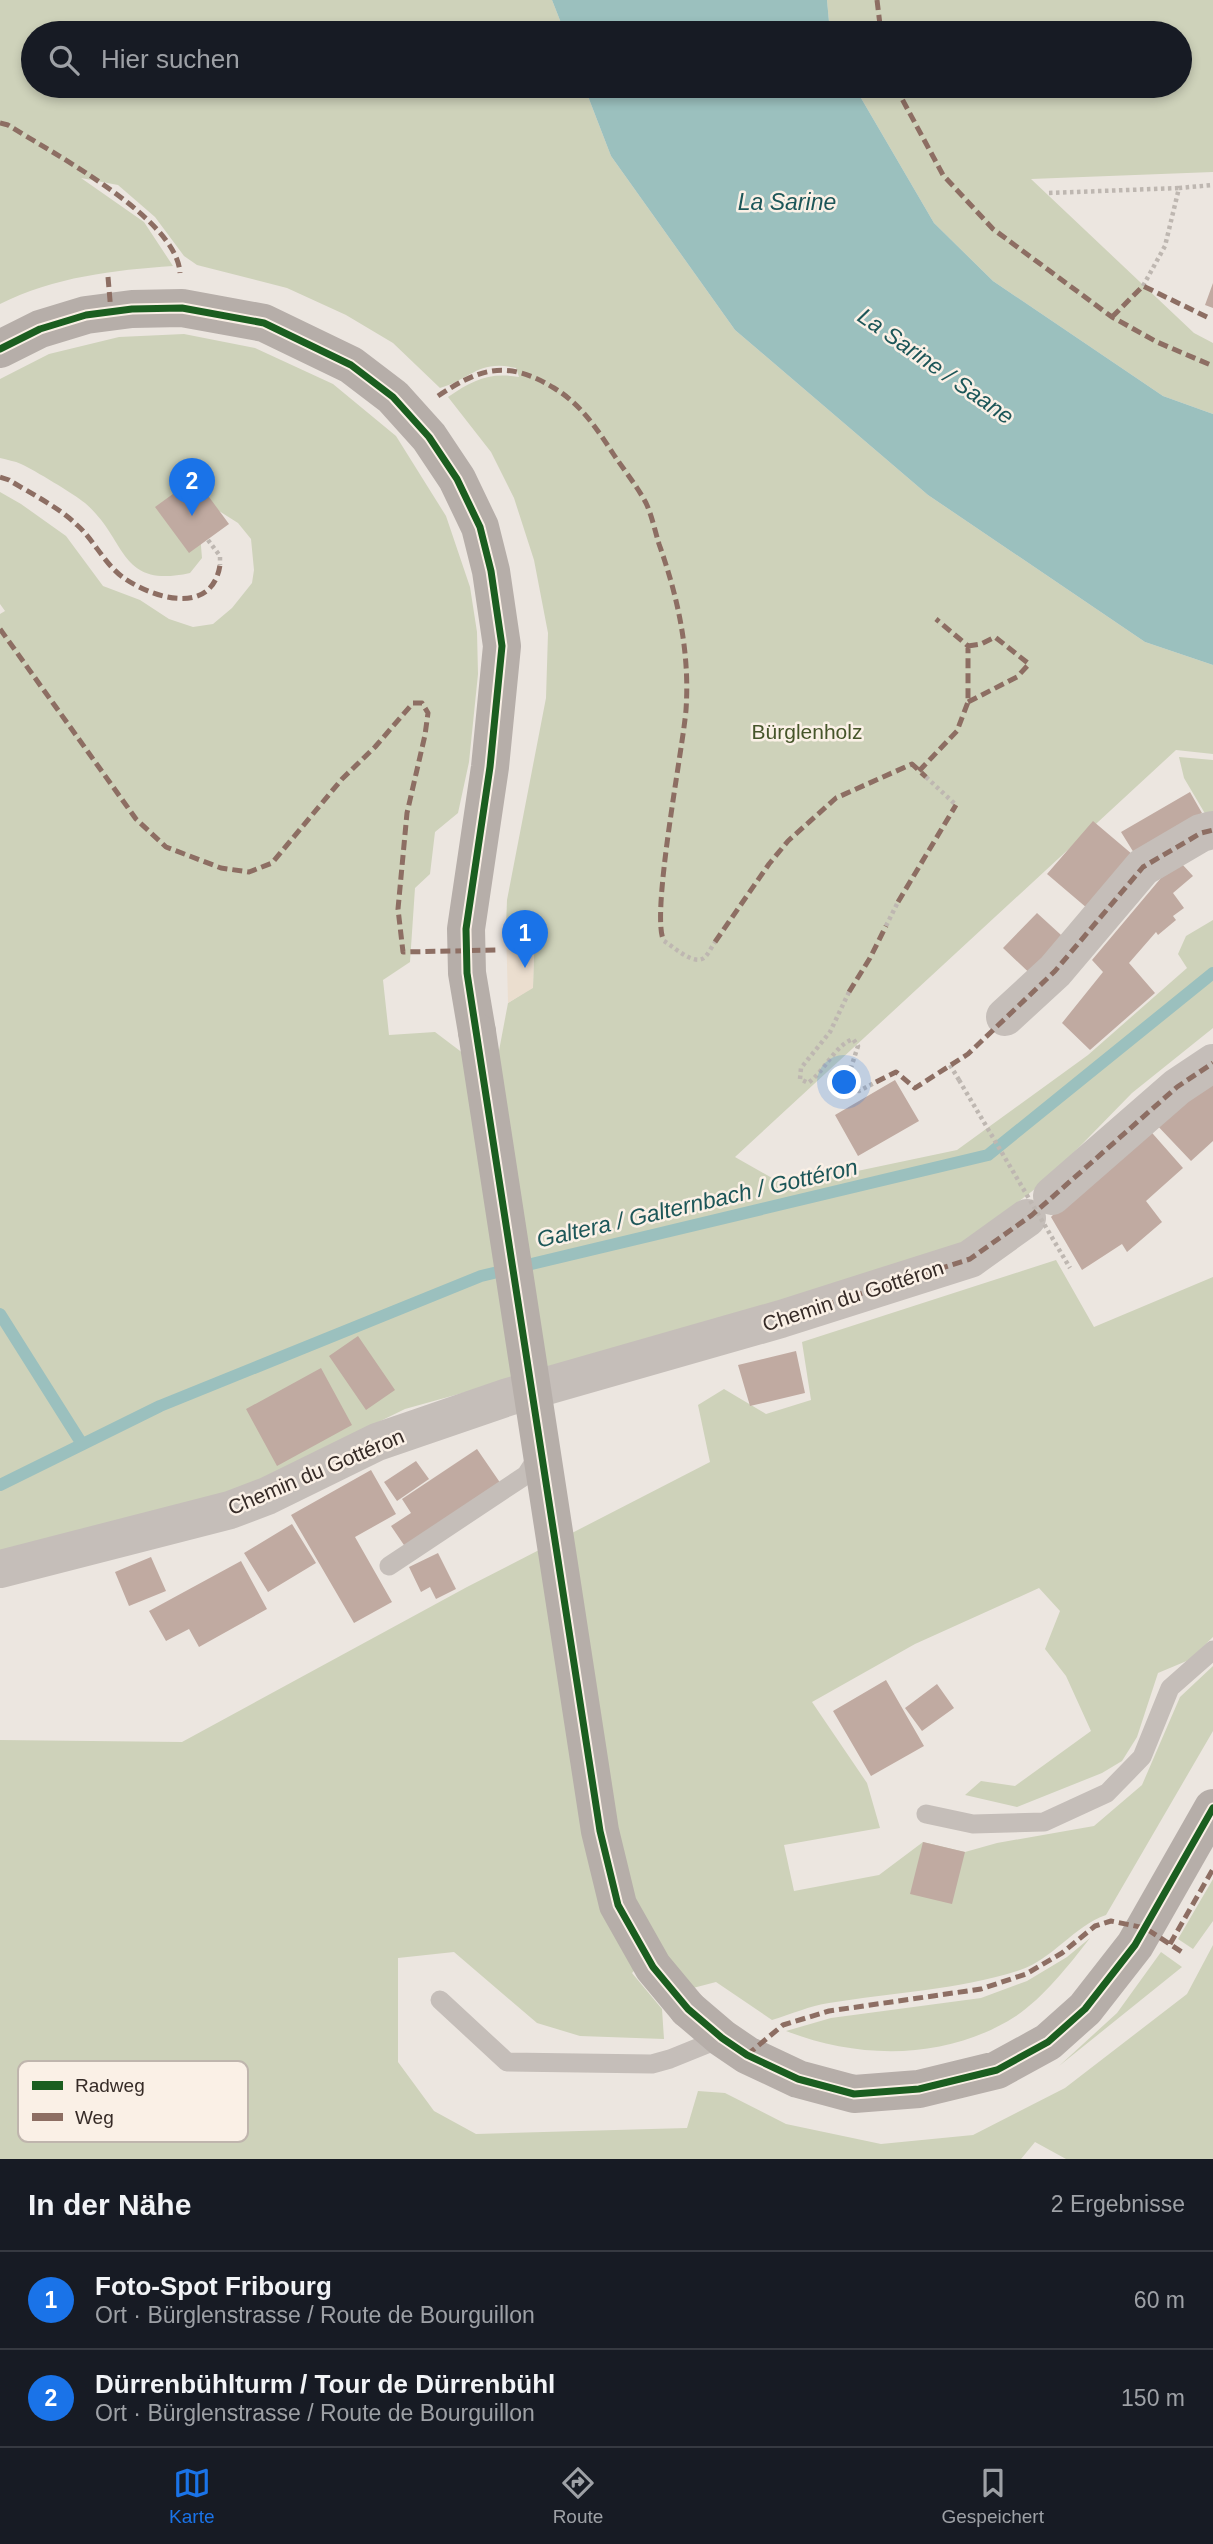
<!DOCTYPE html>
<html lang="de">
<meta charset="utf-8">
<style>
:root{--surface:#171b24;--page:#242831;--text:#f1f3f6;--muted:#9ea1a6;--line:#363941;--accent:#1a73e8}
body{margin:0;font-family:Helvetica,sans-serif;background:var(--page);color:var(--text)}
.you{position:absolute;left:845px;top:1083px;width:24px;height:24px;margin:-18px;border:5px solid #fff;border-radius:50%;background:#1a73e8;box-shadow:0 0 0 10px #1a73e833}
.badge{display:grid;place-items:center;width:46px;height:46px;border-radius:50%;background:var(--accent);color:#fff;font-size:23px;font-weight:700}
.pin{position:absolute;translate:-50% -58px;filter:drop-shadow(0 2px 4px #0008)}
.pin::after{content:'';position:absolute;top:37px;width:24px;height:21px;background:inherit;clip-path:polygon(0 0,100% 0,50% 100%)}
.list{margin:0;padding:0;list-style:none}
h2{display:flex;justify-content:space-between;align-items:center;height:91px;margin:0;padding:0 28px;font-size:30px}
h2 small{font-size:23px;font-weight:400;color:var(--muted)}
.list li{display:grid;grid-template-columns:46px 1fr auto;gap:21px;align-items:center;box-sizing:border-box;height:98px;padding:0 28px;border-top:2px solid var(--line)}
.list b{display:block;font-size:26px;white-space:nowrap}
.list p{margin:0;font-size:23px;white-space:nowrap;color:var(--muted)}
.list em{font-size:23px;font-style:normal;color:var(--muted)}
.icon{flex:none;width:38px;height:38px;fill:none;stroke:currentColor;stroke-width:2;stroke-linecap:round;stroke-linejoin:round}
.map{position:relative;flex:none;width:1213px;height:2159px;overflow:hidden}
.search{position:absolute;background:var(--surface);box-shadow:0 4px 10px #0003;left:21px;right:21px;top:21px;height:77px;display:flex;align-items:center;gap:18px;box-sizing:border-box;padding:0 24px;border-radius:38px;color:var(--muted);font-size:26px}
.sheet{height:287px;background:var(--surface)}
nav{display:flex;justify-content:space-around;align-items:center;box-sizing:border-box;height:98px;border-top:2px solid var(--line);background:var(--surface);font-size:19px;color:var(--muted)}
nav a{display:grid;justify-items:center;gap:4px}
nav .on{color:var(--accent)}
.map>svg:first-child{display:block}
</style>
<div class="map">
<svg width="1213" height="2159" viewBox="0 0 1213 2159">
<rect width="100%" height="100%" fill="#ece6e0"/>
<!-- green -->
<path fill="#ced2ba" d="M 0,0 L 552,0 L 565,33 L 33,33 L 33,86 L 584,86 L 611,156 L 735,330 L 928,495 L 1145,642 L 1213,665 L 1213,754 L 1176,750 L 735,1157 L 786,1186 L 957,1150 L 1088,1055 L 1187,968 L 1178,954 L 1186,936 L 1213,920 L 1213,1028 L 1132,1093 L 1048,1179 L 962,1245 L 671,1335 L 405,1409 L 239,1490 L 0,1558 L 0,614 L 5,611 L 0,604 L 0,492 L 21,504 L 66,536 L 103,586 L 140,600 L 169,619 L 193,627 L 213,624 L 232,608 L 252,583 L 254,570 L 251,539 L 238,523 L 197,497 L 202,558 L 190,573 C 118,589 128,540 85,503 C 74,494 34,470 21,464 C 15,461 7,460 0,458 L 0,379 L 49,354 L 119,337 L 184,334 L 255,348 L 333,384 L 396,436 L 446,516 L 470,587 L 477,632 L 478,674 L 469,762 L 458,813 L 435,832 L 430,874 L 415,888 L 410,962 L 383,980 L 389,1035 L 435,1032 L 472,1060 L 498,1056 L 508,1003 L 533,987 L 534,945 L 506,927 L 507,900 L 546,698 L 548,633 L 534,560 L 514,498 L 491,452 L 448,397 C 473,380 489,372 519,377 L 516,368 C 478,359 470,380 440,388 L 393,343 L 346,315 L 287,288 L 197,265 L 184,256 L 155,217 L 118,185 L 81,178 L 144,222 L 173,266 C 114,270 54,277 0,304 Z
M 827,0 L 1213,0 L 1213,172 L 1031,179 L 1194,333 L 1213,343 L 1213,414 L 1163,396 L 993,281 L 934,223 L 854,86 L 1180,86 L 1180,33 L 830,33 Z
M 1179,757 L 1213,760 L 1213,815 L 1207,817 L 1184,778 Z
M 1056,1260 L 1094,1327 L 1213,1277 L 1213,1637 L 1189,1660 L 1158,1673 L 1137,1737 L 1122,1761 L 1102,1773 L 1017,1807 L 965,1795 L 981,1781 L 1015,1786 L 1091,1731 L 1066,1676 L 1045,1649 L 1060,1611 L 1039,1588 L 915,1644 L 812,1702 L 867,1783 L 880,1828 L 784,1845 L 794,1891 L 879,1875 L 923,1842 L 965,1852 L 997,1843 L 1094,1826 L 1142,1785 L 1180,1697 L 1213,1666 L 1213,1731 L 1106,1915 C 1074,1926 1053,1959 1020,1970 C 958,1990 893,1992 829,2003 C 810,2006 791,2014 772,2020 L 716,1982 L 693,1988 L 655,1948 L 632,1973 L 662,2009 L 664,2039 L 580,2036 L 537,2023 L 454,1952 L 398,1958 L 398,2062 L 434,2111 L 476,2134 L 687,2128 L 698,2091 L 725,2093 L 786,2124 L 881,2144 L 973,2135 L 1065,2088 L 1187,1994 L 1213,1945 L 1213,2159 L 1066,2159 L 1035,2142 L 1021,2159 L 0,2159 L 0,1740 L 182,1742 L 467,1587 L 710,1462 L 698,1405 L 724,1389 L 766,1414 L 811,1400 L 802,1342 Z
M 1213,1879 L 1213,1921 L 1193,1949 L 1178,1939 Z
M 1090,1938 C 1070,1964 1043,1998 1016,2016 C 948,2060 860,2060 786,2031 L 831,2018 L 981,1998 L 1027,1981 L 1067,1957 Z
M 1161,1952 L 1182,1967 L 1059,2066 L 1117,2013 Z"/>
<!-- plaza -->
<path fill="#ebdecf" d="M 506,927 L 534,944 L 533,988 L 508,1003 Z"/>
<!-- water -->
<path fill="#9bc0be" d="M 552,0 L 827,0 L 830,33 L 565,33 Z
M 584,86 L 854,86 L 934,223 L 993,281 L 1163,396 L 1213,414 L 1213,665 L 1145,642 L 928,495 L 735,330 L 611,156 Z"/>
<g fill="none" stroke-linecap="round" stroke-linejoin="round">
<!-- stream -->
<path stroke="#9bc0be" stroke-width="12" d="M 0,1314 L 82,1444
M 0,1485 L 160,1406 L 481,1276 L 988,1155 L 1213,973"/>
</g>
<!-- building -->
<path fill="#c0aaa1" d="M 1213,283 L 1213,308 L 1205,305 Z
M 195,478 L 229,524 L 189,553 L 155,507 Z
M 1190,792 L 1202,813 L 1134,853 L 1121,832 Z
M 1093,821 L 1139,860 L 1094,914 L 1047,874 Z
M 1182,864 L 1193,876 L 1173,893 L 1184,908 L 1173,916 L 1176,920 L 1158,935 L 1156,932 L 1129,963 L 1155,993 L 1090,1050 L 1062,1023 L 1103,972 L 1092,960 L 1161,878 Z
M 1037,913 L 1072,945 L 1038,981 L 1003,948 Z
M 1213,1076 L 1213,1141 L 1191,1161 L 1153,1121 Z
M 895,1080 L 919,1121 L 858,1156 L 835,1115 Z
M 1146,1126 L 1183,1168 L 1146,1201 L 1162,1222 L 1127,1252 L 1122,1244 L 1082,1270 L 1051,1217 L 1098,1168 Z
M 358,1336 L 395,1390 L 366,1410 L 329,1356 Z
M 796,1351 L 805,1393 L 750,1406 L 738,1365 Z
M 321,1368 L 352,1425 L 277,1466 L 246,1409 Z
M 477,1449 L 501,1484 L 406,1548 L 391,1526 L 411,1513 L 402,1499 Z
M 416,1461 L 429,1479 L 397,1501 L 384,1482 Z
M 371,1470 L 396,1514 L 355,1537 L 392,1602 L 354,1623 L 291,1515 Z
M 292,1524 L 316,1563 L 268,1592 L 244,1553 Z
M 438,1553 L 456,1589 L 436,1599 L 430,1587 L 421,1592 L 409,1567 Z
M 151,1557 L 166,1591 L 129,1606 L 115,1572 Z
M 241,1561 L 267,1609 L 199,1647 L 189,1629 L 166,1641 L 149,1611 Z
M 886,1680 L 924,1746 L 871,1776 L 833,1711 Z
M 937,1684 L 954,1708 L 922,1731 L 905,1708 Z
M 923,1842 L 965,1852 L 952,1904 L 910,1894 Z"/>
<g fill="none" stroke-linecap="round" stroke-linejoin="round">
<!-- path -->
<path stroke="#beb7b1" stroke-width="4.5" stroke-dasharray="3.5 3.5" stroke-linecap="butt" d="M 1049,193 L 1179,188
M 1143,286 L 1165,246 L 1179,188 L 1213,185
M 208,540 L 220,556 L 220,565
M 926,777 L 956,805
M 886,926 L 898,902
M 664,941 C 674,947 695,967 705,957 C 709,953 712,946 715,942
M 849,992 L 830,1032 L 801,1068 L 800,1079 L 808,1083 C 825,1071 834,1046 853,1039 L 858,1046 L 848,1077 L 859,1091 L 876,1082
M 950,1065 L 959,1080"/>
<!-- service -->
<path stroke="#c5beb9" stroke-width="19" d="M 389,1566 L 526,1475 L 539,1455
M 926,1814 L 973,1824 L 1044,1822 L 1107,1793 L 1142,1757 L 1170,1688 L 1213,1650
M 440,2000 L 507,2062 L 652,2064 L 670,2059 L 722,2038"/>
<!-- minor -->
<path stroke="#c5beb9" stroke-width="38" d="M 1005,1017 L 1055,971 L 1143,867 L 1201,833 L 1213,830
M 1052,1196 L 1177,1087 L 1213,1063
M 0,1569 L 230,1510 L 267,1496 L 377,1442 L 508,1397 L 781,1319 L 970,1259 L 1027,1218"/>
<!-- secondary -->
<path stroke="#b6aea9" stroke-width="38" d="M 0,349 L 40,329 L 86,315 L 132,309 L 182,308 L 264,323 L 351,365 L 393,397 L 429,437 L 457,479 L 480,527 L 491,571 L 502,646 L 490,767 L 466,929 L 467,973 L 477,1032
M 688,2009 L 722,2038 L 747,2055 L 798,2079 L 854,2094 L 919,2089 L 997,2070 L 1048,2042 L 1085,2009 L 1135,1945 L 1213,1808"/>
<!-- path-bridge -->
<path stroke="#beb7b1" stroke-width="4.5" stroke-dasharray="3.5 3.5" stroke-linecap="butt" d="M 959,1080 L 1070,1268"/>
<!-- secondary-bridge -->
<path stroke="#b6aea9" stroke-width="38" d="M 477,1032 L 600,1831 L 618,1905 L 653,1967 L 688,2009"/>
<!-- quiet -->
<path stroke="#8d6e63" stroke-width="5" stroke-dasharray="10 5" stroke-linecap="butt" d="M 877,0 L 881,33
M 897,86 L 901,97 L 943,175 L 993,229 L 1112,317 L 1157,342 L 1213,366
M 0,123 L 8,125 C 52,153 177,218 180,273
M 108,277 L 111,312
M 1112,317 L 1143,286 L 1207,317
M 438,396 C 481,367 508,360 554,388 C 581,404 597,429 614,455 C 624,470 637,486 646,503 C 652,516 655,531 659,544 C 678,597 690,653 686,710 C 683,748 650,918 664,941
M 0,477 L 9,480 C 30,493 60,508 77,525 C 94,540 105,565 124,578 C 154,599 212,616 220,565
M 0,629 L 136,819 L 166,847 L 221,868 L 249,872 L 272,863 L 342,779 L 375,747 L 413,703 L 422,703 L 428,713 L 425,735 L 407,813 L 398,909 L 403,952 L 498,950
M 968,702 L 1017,677 L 1029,664 L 995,637 L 981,644 L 968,646
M 919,771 L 957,731 L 968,702 L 968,646 L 936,619
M 898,902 L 956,805
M 715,942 L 769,864 L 788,841 L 836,798 L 912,764 L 926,777
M 849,992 L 870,958 L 886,926
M 876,1082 L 896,1072 L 915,1088 L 968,1054 L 1055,971 L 1143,867 L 1201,833 L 1213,830
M 781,1319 L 970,1259 L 1032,1215 L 1177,1087 L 1213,1063
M 1170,1944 L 1213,1869
M 747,2055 L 783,2025 L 829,2011 L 981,1989 L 1026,1974 L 1062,1953 L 1095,1926 L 1111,1921 L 1145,1928 L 1185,1954"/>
<defs>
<path id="cycleway" d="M 0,349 L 40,329 L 86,315 L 132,309 L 182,308 L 264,323 L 351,365 L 393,397 L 429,437 L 457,479 L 480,527 L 491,571 L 502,646 L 490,767 L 466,929 L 467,973 L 600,1831 L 618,1905 L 653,1967 L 688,2009 L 722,2038 L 747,2055 L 798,2079 L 854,2094 L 919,2089 L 997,2070 L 1048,2042 L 1085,2009 L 1135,1945 L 1213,1808"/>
</defs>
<!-- cycleway casing -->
<use href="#cycleway" stroke="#faf0e6" stroke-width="11"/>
<!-- cycleway -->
<use href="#cycleway" stroke="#1b5e20" stroke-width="7"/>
</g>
<g text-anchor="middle" stroke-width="5" stroke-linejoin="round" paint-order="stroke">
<!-- park labels -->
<g font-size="21" fill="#46552a" stroke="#faf0e6">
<text x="807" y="739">Bürglenholz</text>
</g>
<!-- street labels -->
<g font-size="21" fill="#362b27" stroke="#faf0e6">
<text transform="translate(853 1296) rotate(-18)" y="7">Chemin du Gottéron</text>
<text transform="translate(316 1472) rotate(-23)" y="7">Chemin du Gottéron</text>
</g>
<!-- water labels -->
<g font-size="23" font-style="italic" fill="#1c5658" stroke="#faf0e6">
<text x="787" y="210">La Sarine</text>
<text transform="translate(936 366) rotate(35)" y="8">La Sarine / Saane</text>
<text transform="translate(697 1203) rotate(-13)" y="8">Galtera / Galternbach / Gottéron</text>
</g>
</g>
<!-- legend -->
<rect x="18" y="2061" width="230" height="81" rx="10" fill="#faf0e6" stroke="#bfb5ad" stroke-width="2"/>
<rect x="32" y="2081" width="31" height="9" fill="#1b5e20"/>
<rect x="32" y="2113" width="31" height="8" fill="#8d6e63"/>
<g font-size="19" fill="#362b27">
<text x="75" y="2092">Radweg</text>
<text x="75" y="2124">Weg</text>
</g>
</svg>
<div class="you"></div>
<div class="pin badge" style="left:525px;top:968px">1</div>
<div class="pin badge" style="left:192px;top:516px">2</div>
<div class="search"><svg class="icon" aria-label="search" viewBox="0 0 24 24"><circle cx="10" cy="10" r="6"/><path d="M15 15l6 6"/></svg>Hier suchen</div>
</div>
<section class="sheet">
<h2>In der Nähe<small>2 Ergebnisse</small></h2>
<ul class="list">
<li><span class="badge">1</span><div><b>Foto-Spot Fribourg</b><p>Ort · Bürglenstrasse / Route de Bourguillon</p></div><em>60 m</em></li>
<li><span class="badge">2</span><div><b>Dürrenbühlturm / Tour de Dürrenbühl</b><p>Ort · Bürglenstrasse / Route de Bourguillon</p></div><em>150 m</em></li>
</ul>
</section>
<nav>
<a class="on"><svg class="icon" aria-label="map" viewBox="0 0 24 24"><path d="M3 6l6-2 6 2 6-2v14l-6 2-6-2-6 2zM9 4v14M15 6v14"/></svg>Karte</a>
<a><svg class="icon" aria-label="directions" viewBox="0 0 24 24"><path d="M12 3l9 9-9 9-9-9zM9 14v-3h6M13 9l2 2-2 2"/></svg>Route</a>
<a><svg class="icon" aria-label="saved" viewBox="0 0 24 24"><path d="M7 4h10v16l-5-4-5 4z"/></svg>Gespeichert</a>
</nav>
